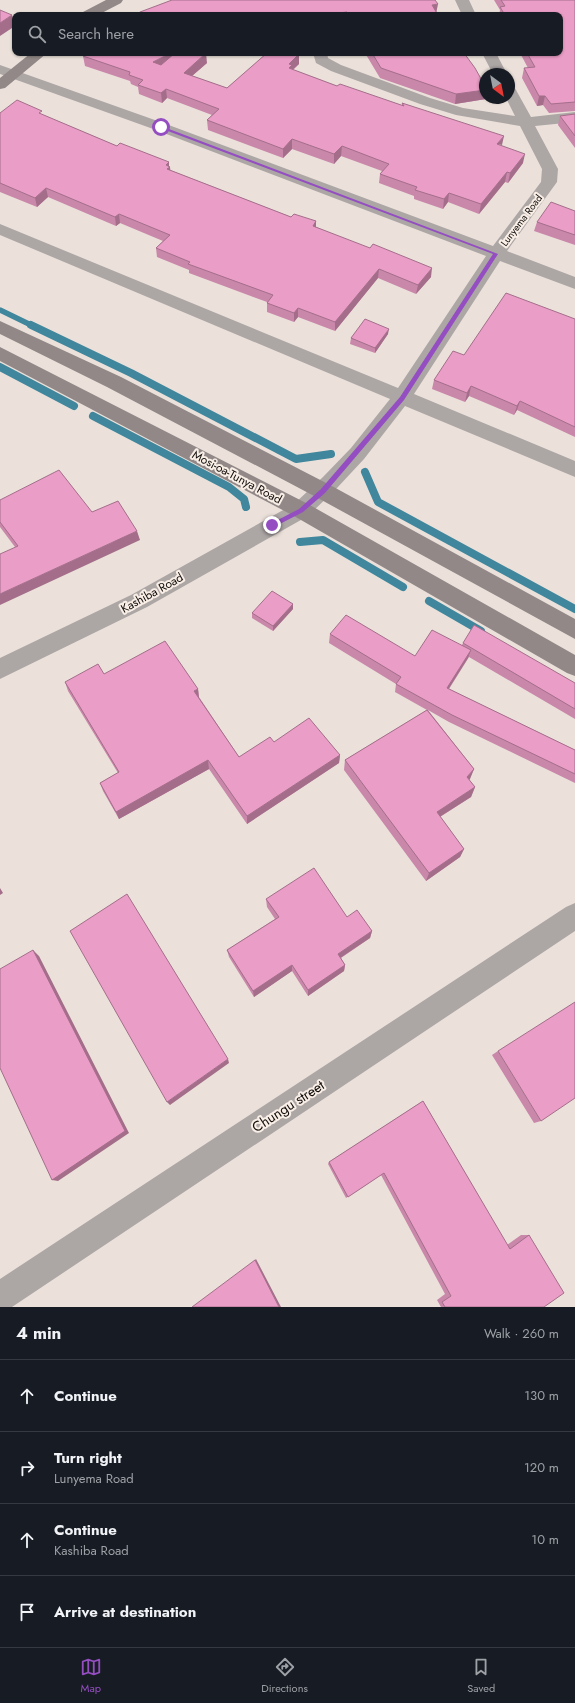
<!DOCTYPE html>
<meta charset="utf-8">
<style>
:root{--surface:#171b24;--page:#20242c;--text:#f1f3f6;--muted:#9ea1a6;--line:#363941;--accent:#944ec1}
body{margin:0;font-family:Jost,sans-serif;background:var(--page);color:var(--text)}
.compass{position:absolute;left:479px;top:68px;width:36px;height:36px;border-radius:50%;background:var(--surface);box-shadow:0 1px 3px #0004;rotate:148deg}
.stop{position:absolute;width:12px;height:12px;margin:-9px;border:3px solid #944ec1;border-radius:50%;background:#fff}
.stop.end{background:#944ec1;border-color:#fff;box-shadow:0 1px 4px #0008}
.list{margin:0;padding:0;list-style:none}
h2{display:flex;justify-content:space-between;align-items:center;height:52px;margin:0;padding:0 16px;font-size:17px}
h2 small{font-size:13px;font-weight:400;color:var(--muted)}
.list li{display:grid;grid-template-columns:26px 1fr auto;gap:12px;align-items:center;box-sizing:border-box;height:72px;padding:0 16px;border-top:1px solid var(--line)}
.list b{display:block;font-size:15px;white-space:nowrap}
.list p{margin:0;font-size:13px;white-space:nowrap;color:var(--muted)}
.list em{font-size:13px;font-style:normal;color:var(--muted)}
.icon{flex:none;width:22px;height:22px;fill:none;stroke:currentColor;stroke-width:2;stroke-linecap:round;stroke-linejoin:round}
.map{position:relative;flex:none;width:575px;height:1307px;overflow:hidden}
.search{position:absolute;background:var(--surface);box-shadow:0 1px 3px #0004;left:12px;right:12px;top:12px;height:44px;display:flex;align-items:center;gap:10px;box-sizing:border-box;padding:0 14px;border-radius:8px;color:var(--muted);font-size:15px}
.sheet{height:340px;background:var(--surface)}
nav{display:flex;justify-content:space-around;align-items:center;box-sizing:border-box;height:56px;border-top:1px solid var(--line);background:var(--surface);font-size:11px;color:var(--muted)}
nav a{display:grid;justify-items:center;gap:2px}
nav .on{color:var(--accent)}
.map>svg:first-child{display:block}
</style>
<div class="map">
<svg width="575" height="1307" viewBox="0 0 575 1307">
<rect width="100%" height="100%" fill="#ebe1da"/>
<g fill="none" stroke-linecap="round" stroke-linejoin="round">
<!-- stream-far1 -->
<path stroke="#40869c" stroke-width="5.5" d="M 0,310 L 33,326"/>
<!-- stream -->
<path stroke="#40869c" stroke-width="8" d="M 31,325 L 131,373 L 296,459 L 331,454
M 0,367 L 74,406
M 93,416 L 229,487 L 244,499 L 246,507
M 365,472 L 378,502 L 575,609
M 300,542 L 323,540 L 403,587
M 429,601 L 481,631"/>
<!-- street -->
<path fill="#aca6a5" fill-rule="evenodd" d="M 455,0 L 469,0 L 476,15 L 462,15 Z
M 313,53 L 327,53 L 328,58 L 341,65 L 430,98 L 463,108 L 515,116 L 506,98 L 509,98 L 509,86 L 514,87 L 516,90 L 531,117 L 575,112 L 575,122 L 535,126 L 558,169 L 557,182 L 507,251 L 575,277 L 575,289 L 500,261 L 414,394 L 575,461 L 575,477 L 405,406 L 364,459 L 337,488 L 308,516 L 147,607 L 0,679 L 0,658 L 131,595 L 294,504 L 323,477 L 351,448 L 390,399 L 0,235 L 0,224 L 398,388 L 486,256 L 156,130 L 0,74 L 0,65 L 166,124 L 493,246 L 541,182 L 542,169 L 520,126 L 456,115 L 420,104 L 331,71 L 316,63 Z
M 482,53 L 496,53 L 507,74 L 493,74 Z
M 575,903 L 575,931 L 12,1307 L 0,1307 L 0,1279 L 566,907 Z"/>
<!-- secondary -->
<path fill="#918887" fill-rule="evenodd" d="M 106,0 L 123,0 L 121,3 L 98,15 L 81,15 L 83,12 Z
M 31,53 L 47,53 L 5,88 L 0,89 L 0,78 Z
M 0,321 L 121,377 L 330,485 L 575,619 L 575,639 L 316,497 L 107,387 L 0,334 Z
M 0,347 L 308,504 L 575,655 L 575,676 L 567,673 L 294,516 L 0,361 Z"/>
</g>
<!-- wall -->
<path fill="#c987aa" d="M 494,0 L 575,0 L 575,111 L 549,113 L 543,105 L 537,106 L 522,78 L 524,68 L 528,68 L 520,53 L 560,53 L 560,15 L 499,15 L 500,10 Z
M 256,53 L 296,53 L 299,54 L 299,64 L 293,70 L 337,86 L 402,106 L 402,103 L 502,146 L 523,163 L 508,183 L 505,182 L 479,214 L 448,202 L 443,209 L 414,199 L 414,196 L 379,183 L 380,174 L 382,171 L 341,156 L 334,164 L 292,149 L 283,158 L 208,130 L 207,120 L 212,115 L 167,98 L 162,103 L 139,94 L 138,87 L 131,84 L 130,81 L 85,66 L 83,56 L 207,63 L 192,76 L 227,88 L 264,56 Z
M 365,53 L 464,53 L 486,99 L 455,104 L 380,78 Z
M 0,113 L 43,115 L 117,146 L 170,167 L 170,170 L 291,217 L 316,221 L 316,227 L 431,277 L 416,294 L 378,278 L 335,331 L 298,317 L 294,322 L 267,312 L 267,302 L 189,273 L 189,270 L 157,257 L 156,248 L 163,241 L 120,223 L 116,226 L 48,197 L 37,207 L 0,192 Z
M 575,114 L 575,148 L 558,125 L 560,116 Z
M 575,211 L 575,245 L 534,231 L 537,222 Z
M 575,319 L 575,437 L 517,410 L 514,415 L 469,396 L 465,402 L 432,389 L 434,380 L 464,355 Z
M 388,334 L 375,353 L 350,344 L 351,338 Z
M 0,500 L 92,512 L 140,540 L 15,547 L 0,527 Z
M 293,609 L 273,631 L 252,618 L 252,613 Z
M 330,634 L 415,656 L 462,645 L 463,643 L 575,683 L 575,719 L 469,657 L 449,689 L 575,750 L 575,783 L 449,722 L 428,710 L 474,769 L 469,780 L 475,787 L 471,797 L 440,817 L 464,849 L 460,857 L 426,881 L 344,770 L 345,760 L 427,710 L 395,692 L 396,684 L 329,643 Z
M 104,674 L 198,689 L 199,697 L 239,757 L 274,742 L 340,755 L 339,763 L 247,824 L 209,769 L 119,819 L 103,791 L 100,783 L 118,773 L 68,691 L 65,682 Z
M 266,899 L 347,917 L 372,931 L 370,938 L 341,958 L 345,965 L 344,971 L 308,996 L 292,971 L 254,997 L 229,957 L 227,950 L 275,919 L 267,907 Z
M 498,1051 L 541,1121 L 534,1123 L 492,1055 Z
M 423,1101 L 507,1245 L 521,1235 L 529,1235 L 544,1307 L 441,1307 L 437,1300 L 445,1294 L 381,1175 L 346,1198 L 328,1164 L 329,1162 Z"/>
<!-- shaded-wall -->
<path fill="#a46e8b" d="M 438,4 L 436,14 L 432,5 Z
M 347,12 L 347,15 L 324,15 Z
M 12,15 L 15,26 L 0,36 L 0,23 Z
M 171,53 L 183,53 L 154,71 L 153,62 Z
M 206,53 L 207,63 L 185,82 L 184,73 Z
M 299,54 L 299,64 L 292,70 L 289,78 L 289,64 Z
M 166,89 L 167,98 L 162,103 L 161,93 Z
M 485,90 L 485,98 L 486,98 L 486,99 L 455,104 L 456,94 Z
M 539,96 L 545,96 L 543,105 L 537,106 Z
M 504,136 L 502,145 L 497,144 Z
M 292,139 L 292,149 L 283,158 L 283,149 Z
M 342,146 L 341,156 L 334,164 L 334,154 Z
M 525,154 L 523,163 L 508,183 L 510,173 Z
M 169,162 L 169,167 L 170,167 L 171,176 L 166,165 Z
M 507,172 L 505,182 L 479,214 L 481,204 Z
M 46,188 L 48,197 L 37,207 L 35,198 Z
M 449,193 L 448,202 L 443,209 L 444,199 Z
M 119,214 L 120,223 L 116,226 L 115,217 Z
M 316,221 L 316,230 L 313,226 Z
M 432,268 L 431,277 L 416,294 L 418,285 Z
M 379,269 L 378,278 L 335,331 L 335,322 Z
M 298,308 L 298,317 L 294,322 L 294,313 Z
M 389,329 L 388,334 L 375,353 L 375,348 Z
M 471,386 L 469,396 L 465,402 L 467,393 Z
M 520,401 L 517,410 L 514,415 L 517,406 Z
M 137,531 L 140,540 L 0,605 L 0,594 Z
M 293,604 L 293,609 L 273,631 L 273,626 Z
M 471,650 L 468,658 L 444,696 L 447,688 Z
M 198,689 L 199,698 L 194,691 Z
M 340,755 L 339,763 L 247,824 L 247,816 Z
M 208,760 L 209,769 L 119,819 L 116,812 Z
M 474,769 L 470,779 L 463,787 L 467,777 Z
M 475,787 L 471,797 L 433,821 L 437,812 Z
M 464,849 L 460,857 L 426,881 L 429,873 Z
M 0,888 L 3,893 L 0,895 Z
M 372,931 L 370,938 L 337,960 L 338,954 Z
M 33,950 L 39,956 L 129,1133 L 58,1181 L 52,1180 Z
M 292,965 L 292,971 L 254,997 L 253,991 Z
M 345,965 L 344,971 L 308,996 L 308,990 Z
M 228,1059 L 229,1063 L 170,1105 L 167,1102 Z
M 256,1259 L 281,1307 L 279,1307 L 255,1260 Z"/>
<!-- building -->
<path fill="#ea9dc6" stroke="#a46e8b" d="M 172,0 L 435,0 L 438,4 L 432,5 L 438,15 L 349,15 L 347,12 L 324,15 L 136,15 L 140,12 Z
M 501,0 L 575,0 L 575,102 L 551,104 L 545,96 L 539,96 L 524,68 L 535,67 L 527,53 L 560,53 L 560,15 L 505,15 L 500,7 L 505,6 Z
M 0,10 L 12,15 L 0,23 Z
M 87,53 L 171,53 L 153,62 L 161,65 L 175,53 L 206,53 L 184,73 L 227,88 L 267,53 L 296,53 L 299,54 L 289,64 L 292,65 L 289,68 L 337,86 L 340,84 L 404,106 L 402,103 L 504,136 L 497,144 L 525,154 L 510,173 L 507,172 L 481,204 L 449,193 L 444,199 L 415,190 L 417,187 L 380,174 L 389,164 L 342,146 L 334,154 L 292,139 L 283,149 L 207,120 L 219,109 L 166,89 L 161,93 L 138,85 L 143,80 L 129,75 L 130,72 L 83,56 Z
M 372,53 L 464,53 L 475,68 L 485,86 L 485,90 L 456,94 L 381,68 Z
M 17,100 L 42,111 L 39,113 L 117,146 L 120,143 L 169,162 L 166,165 L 170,167 L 167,169 L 291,217 L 294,214 L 316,221 L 313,226 L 370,248 L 373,244 L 432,268 L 418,285 L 379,269 L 335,322 L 298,308 L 294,313 L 267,303 L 273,295 L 188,264 L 190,262 L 156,248 L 170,235 L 119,214 L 115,217 L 46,188 L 35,198 L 0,183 L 0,113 Z
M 575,114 L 575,136 L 560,116 Z
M 551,202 L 575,211 L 575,235 L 537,222 Z
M 506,293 L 575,319 L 575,427 L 520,401 L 517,406 L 471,386 L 467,393 L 434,380 L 453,351 L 464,355 Z
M 365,319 L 389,329 L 375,348 L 351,338 Z
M 59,470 L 92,512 L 118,501 L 137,531 L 0,594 L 0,554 L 18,546 L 0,522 L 0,500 Z
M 272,591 L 293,604 L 273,626 L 252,613 Z
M 346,615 L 415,656 L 432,630 L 471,650 L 447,688 L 575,750 L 575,774 L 452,715 L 396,684 L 401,677 L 330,634 Z
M 474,625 L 575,683 L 575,709 L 463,643 Z
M 165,641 L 198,689 L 194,691 L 239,757 L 270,737 L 274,742 L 309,718 L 340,755 L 247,816 L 208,760 L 116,812 L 100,783 L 119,772 L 65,682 L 98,664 L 104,674 Z
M 427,710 L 474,769 L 467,777 L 475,787 L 437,812 L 464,849 L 429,873 L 345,760 Z
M 314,868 L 347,917 L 357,910 L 372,931 L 338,954 L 345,965 L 308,990 L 292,965 L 253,991 L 227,950 L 279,917 L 266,899 Z
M 127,894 L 228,1059 L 167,1102 L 70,931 Z
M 33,950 L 125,1131 L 52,1180 L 0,1068 L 0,969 Z
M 575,1002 L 575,1098 L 541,1121 L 498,1051 Z
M 423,1101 L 510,1249 L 529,1235 L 564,1293 L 544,1307 L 445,1307 L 442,1302 L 451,1296 L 384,1173 L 348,1197 L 329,1162 Z
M 255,1260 L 279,1307 L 192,1307 Z"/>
<!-- route -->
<path fill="#944ec1" d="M 161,126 L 498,254 L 404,400 L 325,493 L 303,512 L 272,528 L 270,527 L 270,524 L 299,509 L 321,489 L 400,397 L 493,254 L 160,128 Z"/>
<g text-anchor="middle" stroke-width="4" stroke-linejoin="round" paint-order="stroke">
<!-- far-street labels -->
<g font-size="10" fill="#0e0b09" stroke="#f9efe7">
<text transform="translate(521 220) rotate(-53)" y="4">Lunyema Road</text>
</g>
<!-- street labels -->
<g font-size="12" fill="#0e0b09" stroke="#f9efe7">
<text transform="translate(237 477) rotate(28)" y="4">Mosi-oa-Tunya Road</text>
<text transform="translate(152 593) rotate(-29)" y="4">Kashiba Road</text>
</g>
<!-- near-street labels -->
<g font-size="14" fill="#0e0b09" stroke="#f9efe7">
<text transform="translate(288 1106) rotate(-33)" y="5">Chungu street</text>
</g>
</g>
</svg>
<svg class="compass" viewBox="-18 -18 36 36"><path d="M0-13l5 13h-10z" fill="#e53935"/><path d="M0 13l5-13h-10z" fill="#9ea1a6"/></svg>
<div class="stop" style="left:161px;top:127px"></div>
<div class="stop end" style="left:272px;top:525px"></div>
<div class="search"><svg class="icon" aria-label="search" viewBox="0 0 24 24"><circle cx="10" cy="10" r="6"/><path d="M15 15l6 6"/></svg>Search here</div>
</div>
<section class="sheet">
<h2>4 min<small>Walk · 260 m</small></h2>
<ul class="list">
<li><svg class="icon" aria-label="ahead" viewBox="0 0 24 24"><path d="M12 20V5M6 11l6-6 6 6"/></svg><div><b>Continue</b></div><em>130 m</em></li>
<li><svg class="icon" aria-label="right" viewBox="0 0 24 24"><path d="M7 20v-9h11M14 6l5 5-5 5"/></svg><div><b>Turn right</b><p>Lunyema Road</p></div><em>120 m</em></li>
<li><svg class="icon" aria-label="ahead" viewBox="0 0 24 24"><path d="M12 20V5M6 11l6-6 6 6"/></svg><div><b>Continue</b><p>Kashiba Road</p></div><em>10 m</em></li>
<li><svg class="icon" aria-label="arrive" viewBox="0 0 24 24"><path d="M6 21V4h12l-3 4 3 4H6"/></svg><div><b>Arrive at destination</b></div></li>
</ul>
</section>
<nav>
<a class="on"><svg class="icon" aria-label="map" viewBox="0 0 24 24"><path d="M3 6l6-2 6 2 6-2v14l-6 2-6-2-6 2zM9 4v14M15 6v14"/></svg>Map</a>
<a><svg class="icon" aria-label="directions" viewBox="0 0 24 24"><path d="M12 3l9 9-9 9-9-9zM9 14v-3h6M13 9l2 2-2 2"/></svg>Directions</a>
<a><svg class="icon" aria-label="saved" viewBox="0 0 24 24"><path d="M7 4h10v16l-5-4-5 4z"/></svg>Saved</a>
</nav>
